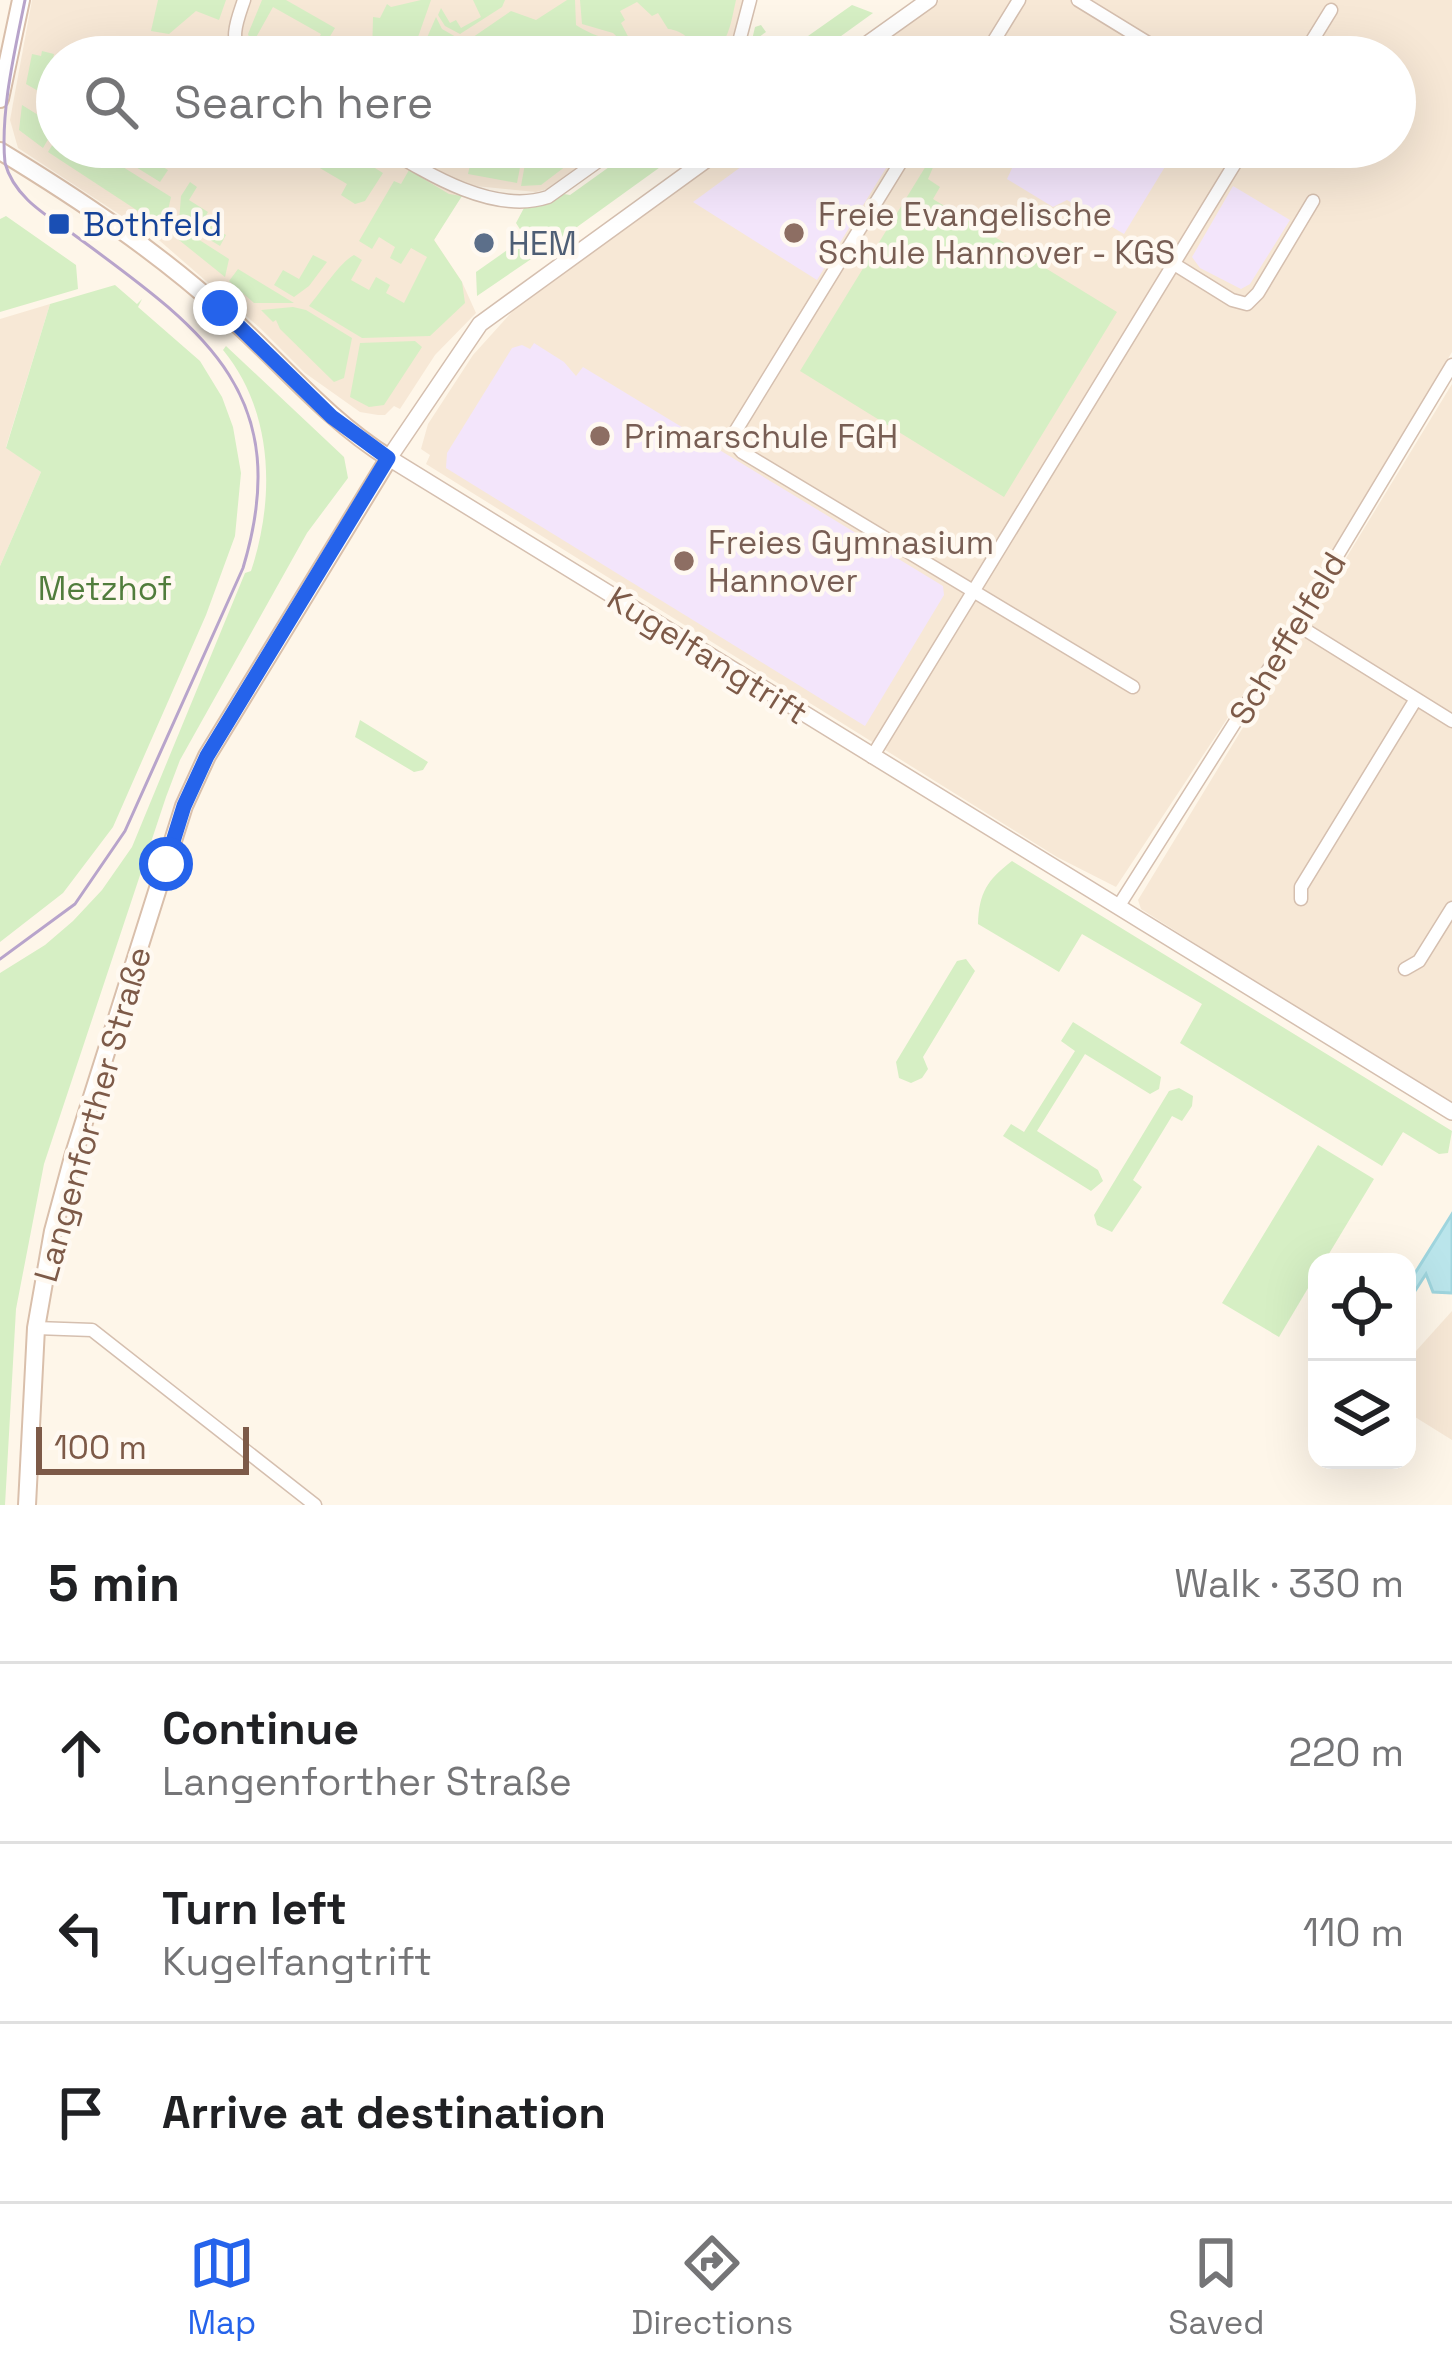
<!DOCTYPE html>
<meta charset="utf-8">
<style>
:root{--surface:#fff;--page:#f6f6f6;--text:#202124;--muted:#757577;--line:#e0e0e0;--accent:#2563eb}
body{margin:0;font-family:"Space Grotesk",sans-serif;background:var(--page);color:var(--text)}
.controls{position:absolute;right:36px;bottom:36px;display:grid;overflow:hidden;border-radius:24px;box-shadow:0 12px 48px #0002}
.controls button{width:108px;height:108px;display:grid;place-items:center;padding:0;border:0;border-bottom:3px solid var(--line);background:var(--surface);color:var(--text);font:60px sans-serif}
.scale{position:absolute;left:36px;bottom:30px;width:213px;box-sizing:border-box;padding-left:12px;border:6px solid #7d5a48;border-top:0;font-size:33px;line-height:42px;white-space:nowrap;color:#7d5a48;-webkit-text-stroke:9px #fff9f1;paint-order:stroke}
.stop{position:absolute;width:36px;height:36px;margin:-27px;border:9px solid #2563eb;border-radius:50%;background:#fff}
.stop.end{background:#2563eb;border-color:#fff;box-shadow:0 3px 12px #0008}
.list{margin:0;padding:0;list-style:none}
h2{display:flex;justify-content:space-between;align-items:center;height:156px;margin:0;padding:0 48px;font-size:51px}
h2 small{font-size:39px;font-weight:400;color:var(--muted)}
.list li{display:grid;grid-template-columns:78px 1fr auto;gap:36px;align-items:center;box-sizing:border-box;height:180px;padding:0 48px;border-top:3px solid var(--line)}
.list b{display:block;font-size:45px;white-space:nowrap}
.list p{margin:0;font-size:39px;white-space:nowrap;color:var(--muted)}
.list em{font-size:39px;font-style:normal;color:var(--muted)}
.icon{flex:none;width:66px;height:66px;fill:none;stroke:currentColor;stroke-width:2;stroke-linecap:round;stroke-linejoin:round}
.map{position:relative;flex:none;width:1452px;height:1505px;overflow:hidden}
.search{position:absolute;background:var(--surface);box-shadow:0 12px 48px #0002;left:36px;right:36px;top:36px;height:132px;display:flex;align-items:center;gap:30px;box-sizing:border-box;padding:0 42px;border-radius:66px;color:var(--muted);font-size:45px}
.sheet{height:696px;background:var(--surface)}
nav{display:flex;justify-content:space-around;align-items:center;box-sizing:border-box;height:168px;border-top:3px solid var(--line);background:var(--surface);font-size:33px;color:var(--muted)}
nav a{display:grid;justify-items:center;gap:6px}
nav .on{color:var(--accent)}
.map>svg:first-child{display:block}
</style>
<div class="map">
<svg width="1452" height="1505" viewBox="0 0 1452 1505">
<rect width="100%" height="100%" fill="#fef6e9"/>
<!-- residential -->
<path fill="#f7e8d6" d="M 32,0 L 744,0 L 728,57 L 57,57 L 57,147 L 606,147 L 547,189 L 536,192 L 466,185 L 434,240 L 462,282 L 476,313 L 435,355 L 400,409 L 394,406 L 385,415 L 378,415 L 360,412 L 305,373 L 260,328 L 160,241 L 18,148 L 10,120 Z
M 939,0 L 1452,0 L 1452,352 L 1264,663 L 1116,887 L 1057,857 L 426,464 L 430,455 L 421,449 L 428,424 L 473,355 L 519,304 L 735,147 L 1395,147 L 1395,57 L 864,57 Z
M 50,304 L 6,447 L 41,472 L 0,566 L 0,319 Z
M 1452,384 L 1452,1107 L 1141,909 L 1138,900 Z
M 1452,1311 L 1452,1440 L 1407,1412 L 1407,1361 Z"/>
<!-- education -->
<path fill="#f3e5fb" d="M 768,147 L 899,147 L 817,280 L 693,202 Z
M 1022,147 L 1177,147 L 1124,234 L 1067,200 L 1053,207 L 1007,179 Z
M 1233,186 L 1290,220 L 1250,284 L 1241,289 L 1200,268 L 1192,257 Z
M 534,343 L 564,362 L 576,376 L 583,367 L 943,586 L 944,595 L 865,726 L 446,468 L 447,453 L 512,348 L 522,345 L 530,349 Z"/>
<!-- green -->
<path fill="#d6efc4" d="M 158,0 L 226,0 L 219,20 L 196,11 L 169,34 L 151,31 Z
M 262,0 L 286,0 L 335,28 L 320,53 L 314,50 L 321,34 L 273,7 L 254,41 L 280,57 L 265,57 L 253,49 L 248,34 Z
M 421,0 L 431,0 L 411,57 L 372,57 L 373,17 L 380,18 L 387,4 L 391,7 Z
M 473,0 L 505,0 L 502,7 L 460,34 L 445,26 L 438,15 L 441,8 L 450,23 L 456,20 L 461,28 L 481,17 Z
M 567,0 L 575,0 L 576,25 C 595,38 613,37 630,57 L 444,57 L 511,11 L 536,20 Z
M 580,0 L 736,0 C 730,26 728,54 697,57 C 695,42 683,30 668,29 L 658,13 L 652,16 L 637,2 L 620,11 L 625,20 L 621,23 L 634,48 L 630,49 L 613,33 L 582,24 Z
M 852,5 L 873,13 L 812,57 L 804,57 L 808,36 Z
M 436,17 L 442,29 L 456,37 C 444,47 435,59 419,56 Z
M 761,25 L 766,32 L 759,37 L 761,42 L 757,45 L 764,55 L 786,42 L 792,48 L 791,57 L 748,57 L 755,27 Z
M 97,37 L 173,51 L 170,57 L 124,57 L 103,44 L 97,53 L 91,49 Z
M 42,51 L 54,54 L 47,87 L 57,93 L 54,100 L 26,84 L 32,54 L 41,56 Z
M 22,105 L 56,126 L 43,148 L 19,130 Z
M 57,137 L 57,147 L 91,147 L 171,197 L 164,228 L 48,152 Z
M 160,147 L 175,147 L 163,167 L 168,170 L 160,182 L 131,164 L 139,153 L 155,162 L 163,150 Z
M 284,147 L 341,147 L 383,173 L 365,201 L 355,204 L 341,195 L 347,184 Z
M 474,147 L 483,148 L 482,157 L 501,161 L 503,152 L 509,153 L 510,147 L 524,147 L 517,183 L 468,174 Z
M 528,147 L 591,147 L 541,185 L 521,186 Z
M 637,147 L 688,147 L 559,240 L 523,234 L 516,223 L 525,206 L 544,205 L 564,194 L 570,195 Z
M 929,161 L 934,165 L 928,179 L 940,187 L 933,199 L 1117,312 L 1004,497 L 800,371 Z
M 409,170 L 449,194 L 462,196 L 434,240 L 462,282 L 465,303 L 430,336 L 362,338 L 309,306 C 320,293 341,261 354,255 L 362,260 L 351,280 L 369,290 L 376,277 L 390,285 L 386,293 L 404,303 L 427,257 L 411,248 L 401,264 L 390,258 L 395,247 L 379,237 L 372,249 L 359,241 L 394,181 L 401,184 Z
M 190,182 L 197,187 L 189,200 L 208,212 L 203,221 L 226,235 L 220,246 L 179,221 L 181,196 Z
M 6,216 L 76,265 L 78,289 L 0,312 L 0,219 Z
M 176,225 L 229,259 L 225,277 L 169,232 Z
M 513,246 L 543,251 L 477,296 L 476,272 Z
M 313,255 L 327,262 L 309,286 L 294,297 L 274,285 L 283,270 L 299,279 Z
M 238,269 L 294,303 L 254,303 L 229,281 Z
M 115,285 L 137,304 L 142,299 L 138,307 L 200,361 L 222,397 L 233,427 L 241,473 L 235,536 L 206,615 L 113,827 L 63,893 L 0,942 L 0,566 L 41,472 L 6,448 L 50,304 Z
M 293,307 L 306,310 L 352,338 L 344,378 L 334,382 L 280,329 L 276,320 L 273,322 L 261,310 Z
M 415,341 L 422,347 L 384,405 L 369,407 L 350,397 L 360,343 Z
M 226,346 L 344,457 L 348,478 L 307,533 L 180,760 L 166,797 L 44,1164 L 16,1309 L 5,1505 L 0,1505 L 0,973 L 45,945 L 73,921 L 102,890 L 132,847 L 245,573 L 251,571 C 275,499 274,412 223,350 Z
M 360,720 L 428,762 L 423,770 L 414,772 L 355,737 Z
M 1012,861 L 1452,1131 L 1448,1153 L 1439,1154 L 1403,1132 L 1382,1166 L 1180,1043 L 1202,1004 L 1082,934 L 1059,972 L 978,924 C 979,893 987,880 1012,861 Z
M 966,959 L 975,971 L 923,1057 L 928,1069 L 922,1078 L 911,1083 L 899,1078 L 896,1062 L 957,961 Z
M 1073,1022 L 1161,1077 L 1159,1089 L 1150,1094 L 1085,1054 L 1037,1131 L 1098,1170 L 1103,1181 L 1091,1191 L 1003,1136 L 1011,1124 L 1024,1132 L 1075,1051 L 1061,1041 Z
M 1179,1088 L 1193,1096 L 1192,1106 L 1182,1121 L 1172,1116 L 1133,1180 L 1142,1187 L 1112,1232 L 1097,1225 L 1094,1215 L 1169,1091 Z
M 1318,1145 L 1374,1179 L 1324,1262 L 1317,1262 L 1317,1273 L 1279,1337 L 1222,1303 Z"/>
<!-- water -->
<path fill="#bae5eb" stroke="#9fd5de" stroke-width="3" d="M 1452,1214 L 1452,1293 L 1433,1292 L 1426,1274 L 1413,1294 L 1407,1286 Z"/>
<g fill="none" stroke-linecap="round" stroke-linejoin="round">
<defs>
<path id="minor" d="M 1078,0 L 1171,57
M 242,57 C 229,38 237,21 244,0
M 735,57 L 750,0
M 984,57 L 1019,0
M 1302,57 L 1331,10
M 384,147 C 428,174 494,215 548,197 L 618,147
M 910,147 L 735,432 L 734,443 L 742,452 L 1133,687
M 1174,264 L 1232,300 L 1247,304 L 1258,293 L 1313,201
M 1296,624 L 1452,721
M 872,757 L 1245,147
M 1301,899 L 1301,887 L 1416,699
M 1118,907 L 1272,664 L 1452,365
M 1405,969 L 1419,961 L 1452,908
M 36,1328 L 92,1330 L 315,1505"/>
<path id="tertiary" d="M 849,57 L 929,0
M 724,147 L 480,324 L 389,458 L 1452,1112"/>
<path id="secondary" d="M 0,99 L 21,0
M 0,151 C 79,199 155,250 224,312 C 280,361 325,418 389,458 L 207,756 L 184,806 L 73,1157 L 53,1231 L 36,1328 L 27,1505"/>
</defs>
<!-- minor casing -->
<use href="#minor" stroke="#d5bfaf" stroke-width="15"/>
<!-- tertiary casing -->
<use href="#tertiary" stroke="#d5bfaf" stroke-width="18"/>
<!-- secondary casing -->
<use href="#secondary" stroke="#d9bfab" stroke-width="20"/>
<!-- minor -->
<use href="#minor" stroke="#fff" stroke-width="12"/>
<!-- tertiary -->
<use href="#tertiary" stroke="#fff" stroke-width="15"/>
<!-- secondary -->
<use href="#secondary" stroke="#fff" stroke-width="16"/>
<!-- tram -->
<path stroke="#b8a4cb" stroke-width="3" d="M 0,959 L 75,904 L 125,831 L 243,568 C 296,392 202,329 73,234 C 46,215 14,197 5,163 C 0,112 15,50 25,0"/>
</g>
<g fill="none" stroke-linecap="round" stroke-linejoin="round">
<!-- route -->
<path stroke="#2563eb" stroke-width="15" d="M 166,864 L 184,806 L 207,756 L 388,458 L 332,417 L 220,308"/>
</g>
<!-- markers -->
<rect fill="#1a4fb4" stroke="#fff9f1" stroke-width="4.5" x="47" y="212" width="24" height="24" rx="6"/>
<g fill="#8d6e63" stroke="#fff9f1" stroke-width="4.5">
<circle cx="794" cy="233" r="12"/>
<circle cx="600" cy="436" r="12"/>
<circle cx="684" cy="561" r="12"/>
</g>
<circle fill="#5c6f8a" stroke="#fff9f1" stroke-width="4.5" cx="484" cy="243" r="12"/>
<g text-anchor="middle" stroke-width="9" stroke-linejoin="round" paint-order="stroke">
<!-- education labels -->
<g font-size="33" fill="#785e54" stroke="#fff9f1" text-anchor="start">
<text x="818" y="226">Freie Evangelische<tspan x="818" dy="38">Schule Hannover - KGS</tspan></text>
<text x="624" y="448">Primarschule FGH</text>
<text x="708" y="554">Freies Gymnasium<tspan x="708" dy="38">Hannover</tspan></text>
</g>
<!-- transit labels -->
<g font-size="33" fill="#164399" stroke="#fff9f1" text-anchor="start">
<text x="83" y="236">Bothfeld</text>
</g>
<!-- service labels -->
<g font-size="33" fill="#4e5e75" stroke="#fff9f1" text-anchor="start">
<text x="508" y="255">HEM</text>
</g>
<!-- park labels -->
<g font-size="33" fill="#517d3c" stroke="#fff9f1">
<text x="105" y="600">Metzhof</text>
</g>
<!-- street labels -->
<g font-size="33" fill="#7d5a48" stroke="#fff9f1">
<text transform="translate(1287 638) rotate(-59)" y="12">Scheffelfeld</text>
<text transform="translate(708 655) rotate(32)" y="12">Kugelfangtrift</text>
<text transform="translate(92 1114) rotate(-74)" y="12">Langenforther Straße</text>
</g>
</g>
</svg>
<div class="controls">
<button><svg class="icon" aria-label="locate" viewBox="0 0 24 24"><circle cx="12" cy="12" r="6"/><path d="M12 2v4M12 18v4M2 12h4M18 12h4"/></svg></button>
<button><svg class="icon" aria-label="layers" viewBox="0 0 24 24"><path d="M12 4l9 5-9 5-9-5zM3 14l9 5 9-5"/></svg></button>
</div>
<div class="scale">100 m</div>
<div class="stop" style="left:166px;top:864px"></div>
<div class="stop end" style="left:220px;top:308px"></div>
<div class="search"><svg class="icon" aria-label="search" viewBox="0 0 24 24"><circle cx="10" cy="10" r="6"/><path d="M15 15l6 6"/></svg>Search here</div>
</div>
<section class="sheet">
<h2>5 min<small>Walk · 330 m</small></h2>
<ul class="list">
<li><svg class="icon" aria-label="ahead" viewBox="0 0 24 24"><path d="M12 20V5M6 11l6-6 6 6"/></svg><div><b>Continue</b><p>Langenforther Straße</p></div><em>220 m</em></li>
<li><svg class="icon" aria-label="left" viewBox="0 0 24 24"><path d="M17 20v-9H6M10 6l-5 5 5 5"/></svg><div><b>Turn left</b><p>Kugelfangtrift</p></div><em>110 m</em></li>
<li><svg class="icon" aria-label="arrive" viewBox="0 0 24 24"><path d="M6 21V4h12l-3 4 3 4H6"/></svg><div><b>Arrive at destination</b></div></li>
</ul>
</section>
<nav>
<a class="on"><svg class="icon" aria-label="map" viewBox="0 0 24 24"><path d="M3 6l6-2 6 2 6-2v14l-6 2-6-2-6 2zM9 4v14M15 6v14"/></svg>Map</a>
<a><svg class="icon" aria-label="directions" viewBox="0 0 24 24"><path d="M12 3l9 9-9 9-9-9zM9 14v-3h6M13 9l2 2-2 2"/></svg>Directions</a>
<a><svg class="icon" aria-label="saved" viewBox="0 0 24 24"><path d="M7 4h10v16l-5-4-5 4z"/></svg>Saved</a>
</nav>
